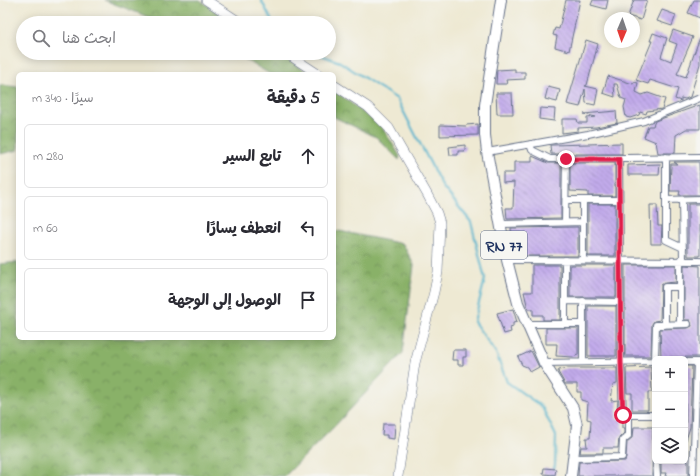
<!DOCTYPE html>
<html lang="ar">
<meta charset="utf-8">
<style>
:root{--surface:#fff;--page:#f2f2f3;--text:#2b2b33;--muted:#7c7c81;--line:#e1e1e2}
body{margin:0;font-family:"Indie Flower","Playpen Sans Arabic",sans-serif;background:var(--page);color:var(--text);direction:rtl}
.controls{position:absolute;right:12px;bottom:12px;display:grid;overflow:hidden;border-radius:6px;box-shadow:0 2px 10px #0003}
.controls button{width:36px;height:36px;display:grid;place-items:center;padding:0;border:0;border-bottom:1px solid var(--line);background:var(--surface);color:var(--text);font:20px sans-serif}
.compass{position:absolute;left:604px;top:12px;width:36px;height:36px;border-radius:50%;background:var(--surface);box-shadow:0 2px 10px #0003;rotate:182deg}
.stop{position:absolute;width:12px;height:12px;margin:-9px;border:3px solid #e11d48;border-radius:50%;background:#fff}
.stop.end{background:#e11d48;border-color:#fff;box-shadow:0 1px 4px #0008}
.list{margin:0;padding:0;list-style:none}
h2{display:flex;justify-content:space-between;align-items:center;height:52px;margin:0;padding:0 16px;font-size:17px}
h2 small{font-size:13px;font-weight:400;color:var(--muted)}
.list li{display:grid;grid-template-columns:26px 1fr auto;gap:12px;align-items:center;box-sizing:border-box;height:64px;margin:0 8px 8px;padding:0 8px;border:1px solid var(--line);border-radius:6px}
.list b{display:block;font-size:15px;white-space:nowrap}
.list em{font-size:13px;font-style:normal;color:var(--muted)}
.icon{flex:none;width:22px;height:22px;fill:none;stroke:currentColor;stroke-width:2;stroke-linecap:round;stroke-linejoin:round}
.map{position:relative;flex:none;width:700px;height:476px;overflow:hidden;direction:ltr}
.search{position:absolute;background:var(--surface);box-shadow:0 2px 10px #0003;left:16px;top:16px;width:320px;height:44px;display:flex;align-items:center;gap:10px;box-sizing:border-box;padding:0 14px;border-radius:22px;color:var(--muted);font-size:15px}
.panel{position:absolute;background:var(--surface);box-shadow:0 2px 10px #0003;left:16px;top:72px;width:320px;height:268px;border-radius:6px;direction:rtl}
.map>svg:first-child{display:block}
</style>
<div class="map">
<svg width="700" height="476" viewBox="0 0 700 476">
<defs>
<pattern id="forest-crowns" width="20" height="18" patternUnits="userSpaceOnUse"><rect width="20" height="18" fill="#89b168"/><path d="M2 6a3 3 0 1 1 6 0M12 15a3 3 0 1 1 6 0" fill="none" stroke="#6f9059"/></pattern>
<pattern id="building-back-hatch" width="6" height="6" patternUnits="userSpaceOnUse"><rect width="6" height="6" fill="#c2abeb"/><path d="M-1 5l2 2M0 0l6 6M5-1l2 2" fill="none" stroke="#9d8cc2"/></pattern>
</defs>
<rect width="100%" height="100%" fill="#f6f6f2"/>
<filter id="ink" filterUnits="userSpaceOnUse"><feTurbulence type="fractalNoise" baseFrequency=".025" numOctaves="2"/><feDisplacementMap in="SourceGraphic" scale="8" xChannelSelector="R" yChannelSelector="G"/><feConvolveMatrix kernelMatrix="1 2 1 2 8 2 1 2 1" color-interpolation-filters="sRGB"/></filter>
<filter id="wash" filterUnits="userSpaceOnUse"><feTurbulence type="fractalNoise" baseFrequency=".012" numOctaves="4" result="noise"/><feDisplacementMap in="SourceGraphic" scale="16" xChannelSelector="R" yChannelSelector="G"/><feGaussianBlur stdDeviation="0.9" result="paint"/><feColorMatrix in="noise" values="0 0 0 0 0 0 0 0 0 0 0 0 0 0 0 0 0 1.4 0 .05"/><feComposite in="paint" operator="in"/></filter>
<g filter="url(#wash)">
<rect width="100%" height="100%" fill="#eee9d3"/>
<!-- forest -->
<path fill="url(#forest-crowns)" stroke="#527063" d="M 104,0 L 200,0 L 233,23 L 164,23 Z
M 234,53 L 278,53 L 310,74 L 270,74 Z
M 0,85 L 18,87 L 18,150 L 0,154 Z
M 334,90 L 382,127 L 400,156 L 399,160 L 376,137 L 334,117 Z
M 334,230 L 403,244 L 414,265 L 403,353 L 331,430 L 285,476 L 0,476 L 0,264 L 18,262 L 18,338 L 334,338 Z"/>
<g fill="none" stroke-linecap="round" stroke-linejoin="round">
<!-- stream -->
<path stroke="#4eb2cd" stroke-width="2" d="M 261,0 L 273,23
M 315,53 L 340,62 L 397,99 L 442,186 L 471,222 L 485,279 L 474,322 L 496,353 L 507,382 L 542,407 L 556,436 L 555,465 L 552,476"/>
</g>
<g id="blocks">
<!-- building -->
<path fill="url(#building-back-hatch)" d="M 566,0 L 580,0 L 569,51 L 555,47 L 557,36 L 553,35 L 555,28 L 559,29 Z
M 593,0 L 608,0 L 606,9 L 591,5 Z
M 634,0 L 647,0 L 641,20 L 628,16 Z
M 694,0 L 700,0 L 700,18 L 688,13 Z
M 662,10 L 676,15 L 672,26 L 657,21 Z
M 673,30 L 693,37 L 677,74 L 686,77 L 700,37 L 700,64 L 690,97 L 685,99 L 681,98 L 681,101 L 675,99 L 678,89 L 650,80 L 648,84 L 636,80 L 652,41 L 650,41 L 653,33 L 667,38 L 661,57 L 671,61 L 677,44 L 669,41 Z
M 586,40 L 598,44 L 587,85 L 585,86 L 598,89 L 595,105 L 586,103 L 585,89 L 580,107 L 567,104 Z
M 515,69 L 515,72 L 525,72 L 525,79 L 506,80 L 507,84 L 496,84 L 497,70 Z
M 608,76 L 633,84 L 634,82 L 638,83 L 636,92 L 642,95 L 648,93 L 665,99 L 662,109 L 647,111 L 646,114 L 640,112 L 639,115 L 630,118 L 626,117 L 624,107 L 626,100 L 621,98 L 617,84 L 614,84 L 615,97 L 603,93 Z
M 548,87 L 560,90 L 557,102 L 545,99 Z
M 496,93 L 512,93 L 513,114 L 497,114 Z
M 700,105 L 700,129 L 686,129 L 676,135 L 675,153 L 658,153 L 656,142 L 644,137 L 648,126 L 653,126 L 655,121 Z
M 540,108 L 555,109 L 554,121 L 539,119 Z
M 616,111 L 617,123 L 596,127 L 578,128 L 578,131 L 562,133 L 562,119 L 577,119 L 578,123 L 587,123 L 587,118 L 596,117 L 584,114 Z
M 478,124 L 478,135 L 440,136 L 440,125 L 466,126 L 466,125 Z
M 622,143 L 622,154 L 551,154 L 550,145 L 553,145 Z
M 465,145 L 465,151 L 458,151 L 458,155 L 450,155 L 449,147 Z
M 532,156 L 548,163 L 561,163 L 561,218 L 507,219 L 506,208 L 513,208 L 514,182 L 503,183 L 503,173 L 514,173 L 514,162 L 532,162 Z
M 674,162 L 699,162 L 700,195 L 679,195 L 680,191 L 670,191 L 671,164 L 677,164 Z
M 570,163 L 615,163 L 615,196 L 588,196 L 588,192 L 570,191 Z
M 660,164 L 659,175 L 628,175 L 628,165 Z
M 588,204 L 615,204 L 615,256 L 588,256 Z
M 688,204 L 700,204 L 700,256 L 688,256 Z
M 650,205 L 657,205 L 658,226 L 662,226 L 661,244 L 651,244 Z
M 578,227 L 578,256 L 521,256 L 521,251 L 515,250 L 516,237 L 512,237 L 511,228 Z
M 532,265 L 560,265 L 560,320 L 543,320 L 543,315 L 533,315 L 533,309 L 528,309 L 524,292 L 532,292 Z
M 570,265 L 616,265 L 616,297 L 570,297 Z
M 625,265 L 676,265 L 676,282 L 665,283 L 661,285 L 660,320 L 654,321 L 652,324 L 651,356 L 625,356 Z
M 684,265 L 700,266 L 700,357 L 661,357 L 660,329 L 688,328 L 692,326 L 690,320 L 684,320 Z
M 588,306 L 616,306 L 616,356 L 588,356 Z
M 513,309 L 517,322 L 513,323 L 513,327 L 510,328 L 511,332 L 504,334 L 497,313 Z
M 546,328 L 578,328 L 578,355 L 573,357 L 556,356 L 557,344 L 546,344 Z
M 453,350 L 466,350 L 466,357 L 463,357 L 463,365 L 458,365 L 458,360 L 452,360 Z
M 531,351 L 539,367 L 530,372 L 527,367 L 522,365 L 518,357 Z
M 685,366 L 692,366 L 690,427 L 686,440 Z
M 651,367 L 652,392 L 648,392 L 648,410 L 632,410 L 632,393 L 627,393 L 626,368 Z
M 568,368 L 617,368 L 617,383 L 613,384 L 611,401 L 618,400 L 616,419 L 622,419 L 622,428 L 624,428 L 624,433 L 619,438 L 618,448 L 603,448 L 603,453 L 580,453 L 581,447 L 587,447 L 586,438 L 590,438 L 591,420 L 587,419 L 588,402 L 581,400 L 581,392 L 577,392 L 577,384 L 565,384 L 558,372 L 559,370 Z
M 383,424 L 395,424 L 394,439 L 387,438 L 387,435 L 382,435 Z
M 634,427 L 653,427 L 652,476 L 578,476 L 579,462 L 625,461 L 626,457 L 627,442 L 633,437 Z
M 661,461 L 688,461 L 688,476 L 665,476 L 666,473 L 661,473 Z
M 544,468 L 556,469 L 555,475 L 543,474 Z"/>
</g>
</g>
<g filter="url(#ink)">
<use href="#blocks" fill-opacity="0" stroke="#657087" stroke-width="1"/>
<g fill="none" stroke-linecap="round" stroke-linejoin="round">
<defs>
<path id="street" d="M 530,144 L 532,150 L 550,159 L 700,157
M 487,152 L 588,134 L 644,121 L 700,98
M 666,157 L 666,240 L 683,248
M 619,159 L 621,362 L 623,415 L 655,415
M 566,200 L 619,200
M 666,200 L 700,199
M 682,200 L 683,260
M 565,222 L 566,159
M 500,224 L 583,222
M 507,260 L 700,261
M 565,260 L 565,323
M 583,260 L 583,200
M 680,260 L 680,324
M 565,301 L 620,302
M 527,324 L 583,324
M 665,325 L 665,287 L 680,287
M 655,359 L 656,325 L 688,324
M 583,362 L 583,301
M 685,362 L 700,362
M 544,363 L 655,361
M 574,458 L 622,457 L 623,440 L 629,435 L 629,416
M 656,461 L 657,476
M 693,476 L 697,362"/>
<path id="secondary" d="M 206,0 L 241,23
M 286,53 L 318,74
M 334,85 L 368,107 L 389,128 L 427,194 L 437,213 L 440,223 L 438,272 L 434,292 L 415,363 L 398,476"/>
<path id="primary" d="M 501,0 L 485,105 L 485,135 L 487,152 L 507,260 L 518,303 L 544,363 L 573,408 L 577,425 L 571,476"/>
</defs>
<!-- street casing -->
<use href="#street" stroke="#657087" stroke-width="8"/>
<!-- secondary casing -->
<use href="#secondary" stroke="#657087" stroke-width="10"/>
<!-- primary casing -->
<use href="#primary" stroke="#657087" stroke-width="12"/>
<!-- street -->
<use href="#street" stroke="#fff" stroke-width="6"/>
<!-- secondary -->
<use href="#secondary" stroke="#fff" stroke-width="9"/>
<!-- primary -->
<use href="#primary" stroke="#fff" stroke-width="10"/>
</g>
</g>
<g fill="none" stroke-linecap="round" stroke-linejoin="round" filter="url(#ink)">
<!-- route -->
<path stroke="#e11d48" stroke-width="5" d="M 566,159 L 619,159 L 621,362 L 623,415"/>
</g>
<g text-anchor="middle" stroke-width="4" stroke-linejoin="round" paint-order="stroke">
<!-- shield labels -->
<rect fill="#f6f6f2" stroke="#5d6b8a" stroke-width="1" x="481" y="231" width="46" height="28" rx="3"/>
<g font-size="16" font-weight="bold" fill="#1b2f5e">
<text x="504" y="251">RN 77</text>
</g>
</g>
</svg>
<div class="controls">
<button>+</button>
<button>−</button>
<button><svg class="icon" aria-label="layers" viewBox="0 0 24 24"><path d="M12 4l9 5-9 5-9-5zM3 14l9 5 9-5"/></svg></button>
</div>
<svg class="compass" viewBox="-18 -18 36 36"><path d="M0-13l5 13h-10z" fill="#e53935"/><path d="M0 13l5-13h-10z" fill="#7c7c81"/></svg>
<div class="stop" style="left:623px;top:415px"></div>
<div class="stop end" style="left:566px;top:159px"></div>
<div class="search"><svg class="icon" aria-label="search" viewBox="0 0 24 24"><circle cx="10" cy="10" r="6"/><path d="M15 15l6 6"/></svg>ابحث هنا</div>
<section class="panel">
<h2>5 دقيقة<small>سيرًا · 340 m</small></h2>
<ul class="list">
<li><svg class="icon" aria-label="ahead" viewBox="0 0 24 24"><path d="M12 20V5M6 11l6-6 6 6"/></svg><div><b>تابع السير</b></div><em>280 m</em></li>
<li><svg class="icon" aria-label="left" viewBox="0 0 24 24"><path d="M17 20v-9H6M10 6l-5 5 5 5"/></svg><div><b>انعطف يسارًا</b></div><em>60 m</em></li>
<li><svg class="icon" aria-label="arrive" viewBox="0 0 24 24"><path d="M6 21V4h12l-3 4 3 4H6"/></svg><div><b>الوصول إلى الوجهة</b></div></li>
</ul>
</section>
</div>
